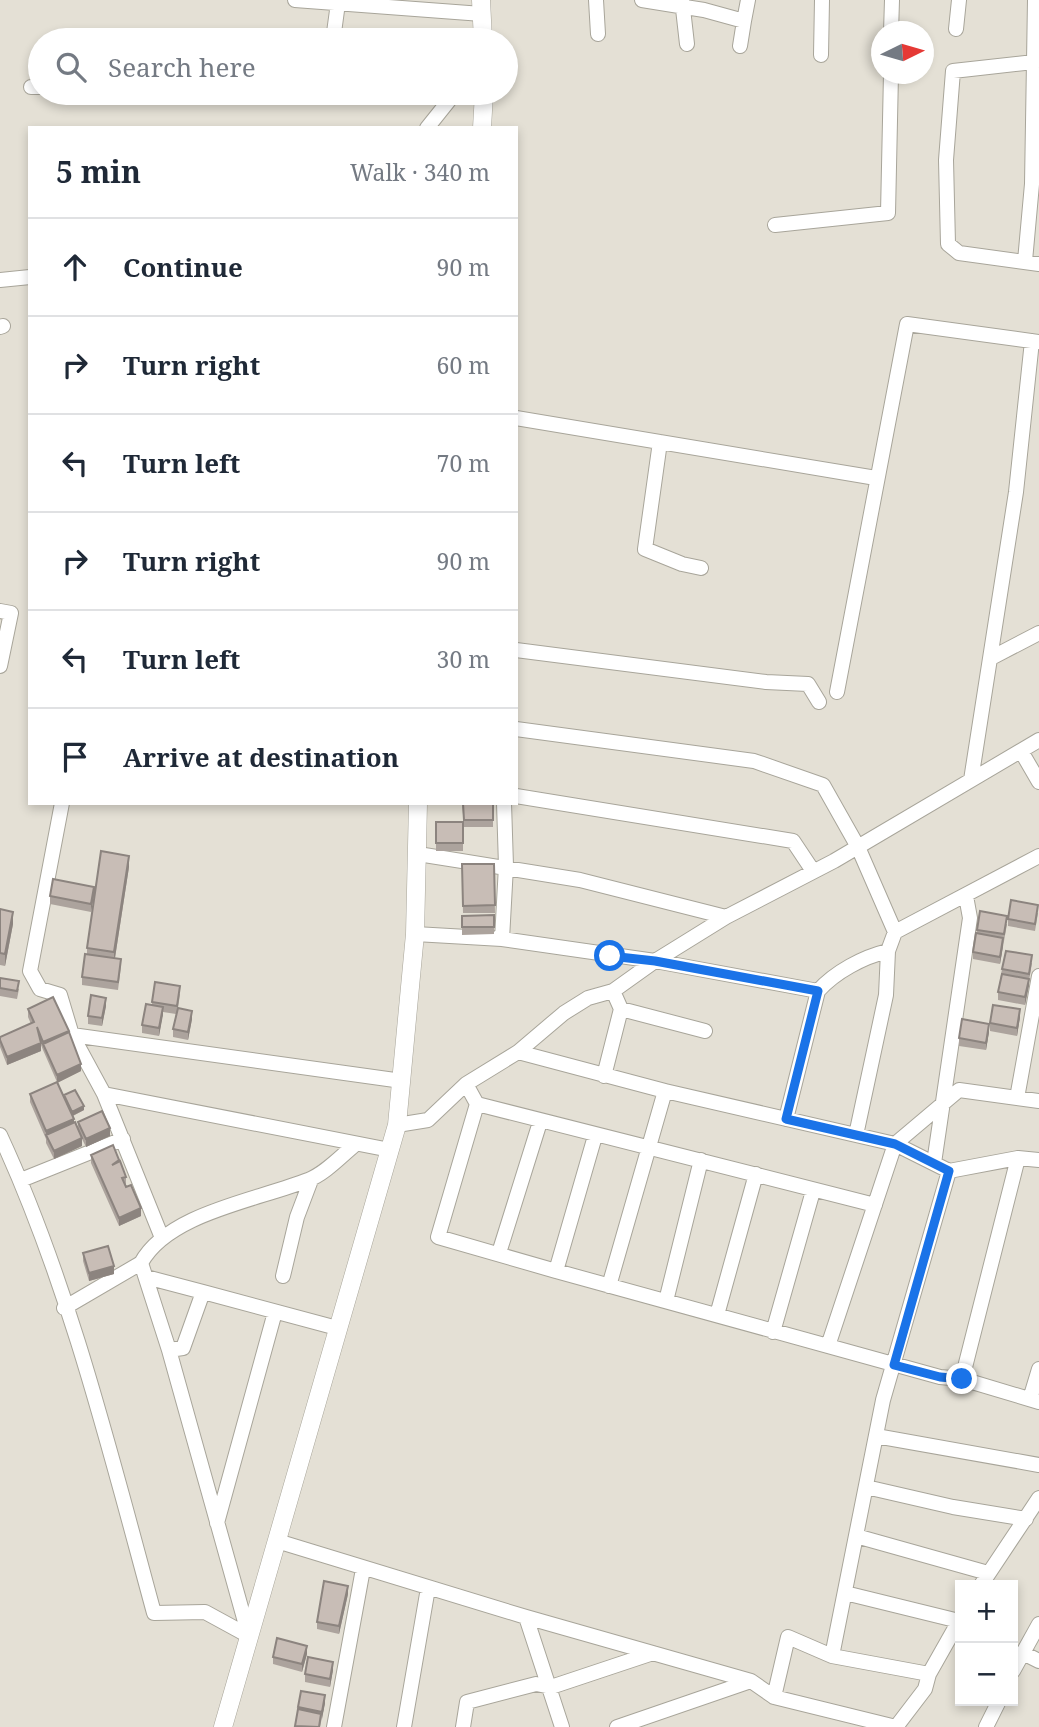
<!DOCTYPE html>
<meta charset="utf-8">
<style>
:root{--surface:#fff;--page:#f2f2f3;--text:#1f2937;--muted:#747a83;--line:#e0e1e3}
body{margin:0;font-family:"Noto Serif",serif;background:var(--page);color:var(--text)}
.controls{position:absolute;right:21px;bottom:21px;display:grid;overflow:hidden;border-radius:0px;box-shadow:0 4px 10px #0003}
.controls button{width:63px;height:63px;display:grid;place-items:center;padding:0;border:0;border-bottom:2px solid var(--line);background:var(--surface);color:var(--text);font:35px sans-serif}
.compass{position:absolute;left:871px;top:21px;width:63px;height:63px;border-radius:50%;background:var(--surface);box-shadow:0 4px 10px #0003;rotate:85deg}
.stop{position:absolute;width:21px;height:21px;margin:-16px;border:5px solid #1a73e8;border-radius:50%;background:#fff}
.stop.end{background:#1a73e8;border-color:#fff;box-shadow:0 2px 7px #0008}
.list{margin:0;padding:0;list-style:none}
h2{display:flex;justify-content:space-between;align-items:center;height:91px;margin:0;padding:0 28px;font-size:30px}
h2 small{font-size:23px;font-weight:400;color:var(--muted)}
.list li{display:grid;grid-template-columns:46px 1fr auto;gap:21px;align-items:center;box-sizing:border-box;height:98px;padding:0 28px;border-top:2px solid var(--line)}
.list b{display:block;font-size:26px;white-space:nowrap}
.list em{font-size:23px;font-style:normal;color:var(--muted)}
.icon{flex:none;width:38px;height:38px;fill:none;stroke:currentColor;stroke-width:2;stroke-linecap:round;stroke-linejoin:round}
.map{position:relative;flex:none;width:1039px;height:1727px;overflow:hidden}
.search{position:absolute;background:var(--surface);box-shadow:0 4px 10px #0003;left:28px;top:28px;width:490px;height:77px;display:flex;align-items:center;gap:18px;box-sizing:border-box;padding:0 24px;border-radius:38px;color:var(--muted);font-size:26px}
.panel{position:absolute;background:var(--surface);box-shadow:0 4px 10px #0003;left:28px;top:126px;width:490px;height:679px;border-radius:0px}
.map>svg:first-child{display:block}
</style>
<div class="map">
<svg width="1039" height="1727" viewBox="0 0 1039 1727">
<rect width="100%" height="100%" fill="#e4e0d5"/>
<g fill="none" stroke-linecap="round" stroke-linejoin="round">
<defs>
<path id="minor" d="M 295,0 L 482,14
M 596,0 L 598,34
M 642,0 L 704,10 L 744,21 L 748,0
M 682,0 L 687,44
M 956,29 L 959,0
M 891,32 L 892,0
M 333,40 L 338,3
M 740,46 L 744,21
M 821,55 L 822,0
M 1034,62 L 953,71 L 946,160 L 948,244 L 959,253 L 1039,264
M 31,87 L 40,87
M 427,128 L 455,93
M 775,225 L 888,213 L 891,74
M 1025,261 L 1032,184 L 1035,0
M 0,280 L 30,277
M 0,327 L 3,326
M 516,418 L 876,478
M 660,442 L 645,549 L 682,564 L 701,568
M 0,611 L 11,613 L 0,666
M 516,650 L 766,682 L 808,684 L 819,702
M 993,657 L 1039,633
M 837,692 L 907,324 L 1039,342
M 516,729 L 754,761 L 823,785 L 858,847 L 895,932 L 888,951 L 886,995 L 856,1135
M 1021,751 L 1039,782
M 971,780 L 1016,492 L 1032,341
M 516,796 L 793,841 L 813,871
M 62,803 L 30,971 L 40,989 L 60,995 L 72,1035
M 418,854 L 580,880 L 726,917
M 895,932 L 1039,856
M 415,934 L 502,939 L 655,961 L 726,917 L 834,861 L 1039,740
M 502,939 L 506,866 L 504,803
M 621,1009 L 705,1031
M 518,1052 L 665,1091 L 895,1144 L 828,1346 L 556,1271 L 595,1136
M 604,1076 L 621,1009 L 613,991
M 466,1084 L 477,1104 L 875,1205
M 104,1094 L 162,1238
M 1017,1098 L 1039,976
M 477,1104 L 438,1237 L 556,1271
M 786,1119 L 818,991 C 835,972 863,957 888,951
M 397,1125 L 428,1120 L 466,1084 L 518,1052 L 564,1013 L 588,998 L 613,991 L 655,961 L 818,991
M 0,1135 C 69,1284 111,1455 154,1613 L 205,1612 L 249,1636
M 390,1150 L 104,1094 L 72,1035 L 402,1081
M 1018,1158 L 962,1379 L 1039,1402
M 934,1163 L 970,918 L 966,896
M 949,1171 L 1018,1158 L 1039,1160
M 21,1180 L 123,1139
M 499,1253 L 540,1122
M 283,1276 L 297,1217 L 311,1180
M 146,1277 L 203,1292
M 609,1286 L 665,1091
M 666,1301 L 701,1160
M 64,1308 L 141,1263
M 717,1315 L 756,1174
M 773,1332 L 813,1191
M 828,1346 L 940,1377 L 962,1379
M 169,1350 L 141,1263 C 168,1213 258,1200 308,1180 C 325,1174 342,1155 356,1144
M 1030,1399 L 1039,1369
M 876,1436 L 1039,1465
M 866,1487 L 953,1507 L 1026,1519
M 217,1523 L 275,1312
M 856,1536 L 988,1573
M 277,1541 L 526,1617 L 751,1681 L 774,1697
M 981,1585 L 1039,1498
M 845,1593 L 959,1621 L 929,1674 L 925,1689 L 896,1727
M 526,1617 L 562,1727
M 249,1636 L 169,1350 L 183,1348 L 203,1292 L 337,1328
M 1023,1653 L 1039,1661
M 832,1656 L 929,1674
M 1013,1671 L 1039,1624
M 334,1727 L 363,1569
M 404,1727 L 428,1588
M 463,1727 L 467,1702 L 536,1684 L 551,1687 L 653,1653
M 617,1727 L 751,1681
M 896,1727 L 774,1697 L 788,1637 L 832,1656 L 883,1400 L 949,1171 L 895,1144 L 959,1090 L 1039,1101
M 986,1727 L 999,1701"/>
<path id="tertiary" d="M 481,0 L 483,40
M 482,128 L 484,93
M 223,1727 L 397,1125 L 415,934 L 418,803"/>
</defs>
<!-- minor casing -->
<use href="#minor" stroke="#a8a59a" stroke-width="16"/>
<!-- tertiary casing -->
<use href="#tertiary" stroke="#a8a59a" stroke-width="19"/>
<!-- minor -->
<use href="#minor" stroke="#fff" stroke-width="14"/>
<!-- tertiary -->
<use href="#tertiary" stroke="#fff" stroke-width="18"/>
</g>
<!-- wall -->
<path fill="#aca39d" d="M 462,803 L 493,803 L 493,827 L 464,827 Z
M 436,822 L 463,822 L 463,851 L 436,851 Z
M 462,864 L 494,864 L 495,913 L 463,913 Z
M 129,867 L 115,958 L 121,966 L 118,990 L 82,985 L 82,977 L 87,954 L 87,948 Z
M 94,895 L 91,912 L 50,904 L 50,896 Z
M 0,909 L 13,924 L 5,966 L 0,965 Z
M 1038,913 L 1035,931 L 1008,926 L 1008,919 Z
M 494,915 L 494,934 L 462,935 L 462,916 Z
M 1007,924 L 1000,964 L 973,959 L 973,952 L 977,930 Z
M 1032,963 L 1025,1005 L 998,1000 L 998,992 L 1002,969 Z
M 0,978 L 19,989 L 17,999 L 0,996 Z
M 180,994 L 178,1008 L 192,1019 L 188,1040 L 173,1037 L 173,1029 L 176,1014 L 163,1012 L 159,1036 L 142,1033 L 142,1025 L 152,1005 L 152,1002 Z
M 106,1006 L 102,1026 L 88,1024 L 88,1016 Z
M 28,1009 L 69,1033 L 81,1071 L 57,1083 L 64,1097 L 84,1110 L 73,1116 L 74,1122 L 78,1129 L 78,1122 L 110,1136 L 86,1147 L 82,1139 L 82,1146 L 54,1159 L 46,1143 L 46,1139 L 30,1102 L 30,1094 L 57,1082 L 43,1050 L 41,1045 L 41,1051 L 7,1065 L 0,1047 L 0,1037 L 31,1024 L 28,1017 Z
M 1020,1017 L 1017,1036 L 990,1031 L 990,1023 Z
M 989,1032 L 986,1050 L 959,1046 L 959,1038 Z
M 113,1145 L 126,1177 L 126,1184 L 125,1185 L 141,1216 L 119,1226 L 91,1163 L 91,1155 Z
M 83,1253 L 114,1274 L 89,1281 L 83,1261 Z
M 348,1594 L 339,1634 L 317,1629 L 317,1622 Z
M 307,1654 L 302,1672 L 273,1664 L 273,1657 Z
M 333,1670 L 330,1687 L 305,1682 L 305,1674 Z
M 301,1691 L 325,1703 L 320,1727 L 295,1727 Z"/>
<!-- shaded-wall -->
<path fill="#8c847f" d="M 129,856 L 129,867 L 114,964 L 114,952 Z
M 94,887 L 94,895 L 91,912 L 91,904 Z
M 13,912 L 13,924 L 5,966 L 5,954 Z
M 1003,938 L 1003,946 L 1000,964 L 1000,957 Z
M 1029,979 L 1029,986 L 1025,1005 L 1025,997 Z
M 106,998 L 106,1006 L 102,1026 L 102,1018 Z
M 163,1007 L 163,1015 L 159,1036 L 159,1028 Z
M 1020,1009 L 1020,1017 L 1017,1036 L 1017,1028 Z
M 192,1011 L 192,1019 L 188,1040 L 188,1032 Z
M 989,1024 L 989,1032 L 986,1050 L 986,1043 Z
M 69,1031 L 69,1039 L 43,1044 L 43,1050 L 43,1042 Z
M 41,1043 L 41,1051 L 7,1065 L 7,1057 Z
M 81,1064 L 81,1071 L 57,1083 L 57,1075 Z
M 84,1106 L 84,1110 L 72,1116 L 72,1112 Z
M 74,1119 L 74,1127 L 46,1135 L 46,1139 L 46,1131 Z
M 110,1128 L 110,1136 L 86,1147 L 86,1139 Z
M 82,1138 L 82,1146 L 54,1159 L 54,1151 Z
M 141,1208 L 141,1216 L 119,1226 L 119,1218 Z
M 114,1266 L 114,1274 L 89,1281 L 89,1273 Z
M 348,1586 L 348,1594 L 339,1634 L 339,1626 Z
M 307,1646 L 307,1654 L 302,1672 L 302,1664 Z
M 333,1662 L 333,1670 L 330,1687 L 330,1679 Z
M 325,1695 L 325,1703 L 322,1719 L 322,1712 Z"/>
<!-- building -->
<path fill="#c8bdb6" stroke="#8c847f" stroke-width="2" d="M 463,803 L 493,803 L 493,820 L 464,820 Z
M 436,822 L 463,822 L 463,843 L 436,843 Z
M 101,851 L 129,856 L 114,952 L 87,948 Z
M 462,864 L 494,864 L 495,905 L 463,906 Z
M 53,879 L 94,887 L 91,904 L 50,896 Z
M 1011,900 L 1038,905 L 1035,924 L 1008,919 Z
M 0,909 L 13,912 L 5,954 L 0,953 Z
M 980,911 L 1007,916 L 1004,934 L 977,930 Z
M 494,915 L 494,927 L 462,927 L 462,916 Z
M 976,933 L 1003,938 L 1000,957 L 973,952 Z
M 1006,951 L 1032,955 L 1029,974 L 1002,969 Z
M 85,954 L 121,959 L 118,982 L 82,977 Z
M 1002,974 L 1029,979 L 1025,997 L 998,992 Z
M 0,978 L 19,981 L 17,991 L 0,988 Z
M 155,982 L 180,986 L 177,1006 L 152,1002 Z
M 91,995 L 106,998 L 102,1018 L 88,1016 Z
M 53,997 L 69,1031 L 43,1042 L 37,1027 L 41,1043 L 7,1057 L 0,1040 L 0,1037 L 34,1022 L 28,1009 Z
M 146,1004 L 163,1007 L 159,1028 L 142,1025 Z
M 993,1005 L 1020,1009 L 1017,1028 L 990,1023 Z
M 178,1008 L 192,1011 L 188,1032 L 173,1029 Z
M 962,1019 L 989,1024 L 986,1043 L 959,1038 Z
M 69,1032 L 81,1064 L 57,1075 L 43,1044 Z
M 57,1082 L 74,1119 L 46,1131 L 30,1094 Z
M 75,1090 L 84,1106 L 72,1112 L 64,1095 Z
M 102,1111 L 110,1128 L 86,1139 L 78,1122 Z
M 75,1122 L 82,1138 L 54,1151 L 46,1135 Z
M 113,1145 L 119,1160 L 112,1165 L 120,1161 L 126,1177 L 122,1178 L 126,1187 L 131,1185 L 141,1208 L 119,1218 L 91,1155 Z
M 108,1246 L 114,1266 L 89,1273 L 83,1253 Z
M 324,1581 L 348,1586 L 339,1626 L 317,1622 Z
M 277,1638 L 307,1646 L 302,1664 L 273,1657 Z
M 308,1657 L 333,1662 L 330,1679 L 305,1674 Z
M 301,1691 L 325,1695 L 322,1712 L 298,1707 Z
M 298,1709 L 321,1714 L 319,1727 L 295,1726 Z"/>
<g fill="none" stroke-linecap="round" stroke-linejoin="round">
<!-- route -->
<path stroke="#1a73e8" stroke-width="9" d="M 610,956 L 655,961 L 818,991 L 786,1119 L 895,1144 L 949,1171 L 894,1365 L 940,1377 L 962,1379"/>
</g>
</svg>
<div class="controls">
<button>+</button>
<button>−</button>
</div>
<svg class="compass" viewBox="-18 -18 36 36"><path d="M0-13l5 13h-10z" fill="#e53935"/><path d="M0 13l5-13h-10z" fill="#747a83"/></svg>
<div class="stop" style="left:610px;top:956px"></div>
<div class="stop end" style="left:962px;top:1379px"></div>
<div class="search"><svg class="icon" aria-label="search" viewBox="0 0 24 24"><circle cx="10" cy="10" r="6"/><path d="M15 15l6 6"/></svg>Search here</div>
<section class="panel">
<h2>5 min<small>Walk · 340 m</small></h2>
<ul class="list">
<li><svg class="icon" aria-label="ahead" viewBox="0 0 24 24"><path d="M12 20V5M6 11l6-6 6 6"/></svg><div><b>Continue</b></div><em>90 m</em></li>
<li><svg class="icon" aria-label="right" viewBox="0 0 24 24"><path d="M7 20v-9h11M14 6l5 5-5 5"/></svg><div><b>Turn right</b></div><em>60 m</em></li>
<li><svg class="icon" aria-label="left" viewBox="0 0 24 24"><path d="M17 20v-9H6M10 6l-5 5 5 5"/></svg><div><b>Turn left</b></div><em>70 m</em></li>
<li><svg class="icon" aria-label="right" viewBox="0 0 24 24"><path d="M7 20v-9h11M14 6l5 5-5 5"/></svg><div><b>Turn right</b></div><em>90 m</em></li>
<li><svg class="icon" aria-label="left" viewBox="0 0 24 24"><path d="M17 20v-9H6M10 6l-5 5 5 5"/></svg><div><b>Turn left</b></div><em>30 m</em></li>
<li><svg class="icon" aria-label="arrive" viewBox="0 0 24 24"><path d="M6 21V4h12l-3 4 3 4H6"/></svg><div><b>Arrive at destination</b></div></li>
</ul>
</section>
</div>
